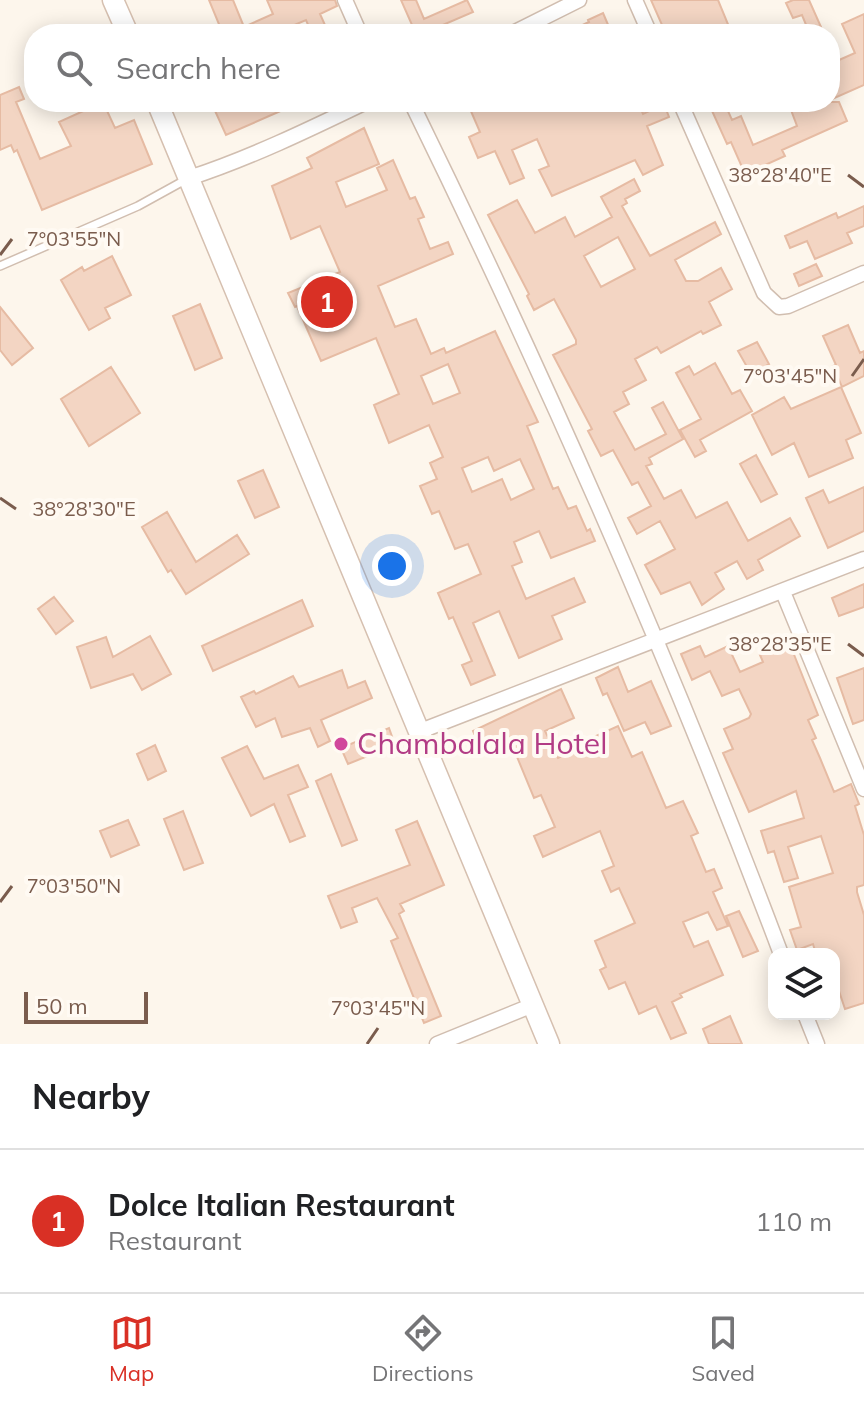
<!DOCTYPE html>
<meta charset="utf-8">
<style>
:root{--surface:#fff;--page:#f6f6f6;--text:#202124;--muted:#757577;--line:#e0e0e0;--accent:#d93025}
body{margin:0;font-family:Mulish,sans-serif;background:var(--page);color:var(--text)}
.controls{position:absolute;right:24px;bottom:24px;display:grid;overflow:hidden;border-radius:16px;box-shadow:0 4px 20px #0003}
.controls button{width:72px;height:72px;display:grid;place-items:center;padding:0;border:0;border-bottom:2px solid var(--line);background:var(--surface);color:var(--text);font:40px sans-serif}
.scale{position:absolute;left:24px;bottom:20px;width:124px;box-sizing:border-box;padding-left:8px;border:4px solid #7a5c4d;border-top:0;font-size:22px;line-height:28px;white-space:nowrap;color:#7a5c4d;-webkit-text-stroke:6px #fffaf3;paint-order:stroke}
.you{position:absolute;left:392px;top:566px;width:28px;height:28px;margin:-20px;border:6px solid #fff;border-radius:50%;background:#1a73e8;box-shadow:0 0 0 12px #1a73e833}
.badge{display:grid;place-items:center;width:52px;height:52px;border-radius:50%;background:var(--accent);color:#fff;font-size:26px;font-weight:700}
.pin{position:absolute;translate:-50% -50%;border:4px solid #fff;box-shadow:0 2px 8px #0006}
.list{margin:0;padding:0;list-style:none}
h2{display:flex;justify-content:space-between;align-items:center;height:104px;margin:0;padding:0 32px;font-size:34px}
h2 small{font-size:26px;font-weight:400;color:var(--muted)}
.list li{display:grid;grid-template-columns:52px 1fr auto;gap:24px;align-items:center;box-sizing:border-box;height:144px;padding:0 32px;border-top:2px solid var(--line)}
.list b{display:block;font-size:30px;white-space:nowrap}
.list p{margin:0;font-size:26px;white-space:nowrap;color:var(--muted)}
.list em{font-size:26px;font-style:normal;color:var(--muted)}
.icon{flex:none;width:44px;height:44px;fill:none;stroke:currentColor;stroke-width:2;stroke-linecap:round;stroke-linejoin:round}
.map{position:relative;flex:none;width:864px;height:1044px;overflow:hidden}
.search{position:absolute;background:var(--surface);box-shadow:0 4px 20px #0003;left:24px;right:24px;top:24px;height:88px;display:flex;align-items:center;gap:20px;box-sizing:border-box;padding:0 28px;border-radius:32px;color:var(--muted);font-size:30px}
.sheet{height:248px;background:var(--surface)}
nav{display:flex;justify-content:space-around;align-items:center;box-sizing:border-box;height:112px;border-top:2px solid var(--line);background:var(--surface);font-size:22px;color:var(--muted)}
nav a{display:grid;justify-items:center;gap:4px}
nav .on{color:var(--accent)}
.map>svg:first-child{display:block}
</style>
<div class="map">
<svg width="864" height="1044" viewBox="0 0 864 1044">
<rect width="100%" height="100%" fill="#fdf6ec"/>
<!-- building -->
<path fill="#f3d5c3" stroke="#e6bba3" stroke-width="2" fill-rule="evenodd" d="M 209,0 L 233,0 L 244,27 L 223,34 Z
M 267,0 L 335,0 L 337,6 L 320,14 L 329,34 L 312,34 L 306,20 L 273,34 L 228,34 L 273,14 Z
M 401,0 L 416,0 L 424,19 L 467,0 L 473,12 L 422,34 L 416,34 Z
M 651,0 L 718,0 L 732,34 L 666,34 Z
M 793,0 L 809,0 L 821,27 L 809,32 L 802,15 L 793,18 L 786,3 Z
M 603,13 L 612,34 L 563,34 L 589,22 L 588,20 Z
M 864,14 L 864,85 L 830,100 L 830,64 L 855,53 L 842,24 Z
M 19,87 L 24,99 L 16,102 L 40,159 L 71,146 L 59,122 L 103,102 L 115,128 L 134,120 L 152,164 L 42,210 L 17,150 L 14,152 L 11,145 L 0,150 L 0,95 Z
M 211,102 L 301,102 L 226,135 Z
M 502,102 L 638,102 L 643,114 L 664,104 L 669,117 L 647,126 L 663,165 L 643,175 L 635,160 L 552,196 L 539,170 L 549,166 L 537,139 L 512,150 L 524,178 L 510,184 L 495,151 L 478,158 L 469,137 L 480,132 L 470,109 L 486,103 L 488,108 Z
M 708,102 L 724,102 L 732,120 L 741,116 L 753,145 L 797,126 L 788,102 L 839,102 L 847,121 L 782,150 L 785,156 L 745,174 L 731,142 L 727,144 Z
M 364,128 L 379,164 L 336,182 L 346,207 L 387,190 L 377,168 L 393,160 L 410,199 L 415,197 L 424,217 L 418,219 L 430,249 L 448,242 L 453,254 L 378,286 L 395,327 L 416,319 L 431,354 L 444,348 L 446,353 L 495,331 L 538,422 L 527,426 L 553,489 L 558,487 L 568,509 L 576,506 L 587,531 L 590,529 L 595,541 L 551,558 L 539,531 L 514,542 L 522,562 L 512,566 L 526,599 L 574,578 L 585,602 L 552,616 L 562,639 L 519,658 L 499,611 L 473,623 L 495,675 L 471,685 L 462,665 L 472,661 L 453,617 L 449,619 L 438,593 L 481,574 L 468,544 L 455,549 L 439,511 L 432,514 L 420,486 L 437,479 L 430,463 L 443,457 L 429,425 L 389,443 L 374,405 L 399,394 L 376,338 L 321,361 L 297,306 L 295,307 L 288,293 L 340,272 L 320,226 L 291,239 L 272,186 L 312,168 L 307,158 ZM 448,364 L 460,393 L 433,404 L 421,376 ZM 488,457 L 494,471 L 520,459 L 534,489 L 511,500 L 502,479 L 472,492 L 462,468 Z
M 634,179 L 640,191 L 625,199 L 627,203 L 622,206 L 650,256 L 715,222 L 721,234 L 675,260 L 686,281 L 698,281 L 721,268 L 732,289 L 709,302 L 721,325 L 703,334 L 701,331 L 661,353 L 657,347 L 635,359 L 646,380 L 623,392 L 629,404 L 614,412 L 635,450 L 666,434 L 652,408 L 663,402 L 683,439 L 649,458 L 652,464 L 646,466 L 664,499 L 681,490 L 696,518 L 727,502 L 748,541 L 790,518 L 800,536 L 758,560 L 763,570 L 747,579 L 737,561 L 715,573 L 724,589 L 702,605 L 690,582 L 661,594 L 645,565 L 675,549 L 660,521 L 637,534 L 628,518 L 651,506 L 638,482 L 632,485 L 613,450 L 601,456 L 588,431 L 592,429 L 553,355 L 576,344 L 576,340 L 554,299 L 534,310 L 527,296 L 529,294 L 488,215 L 517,200 L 535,233 L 565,217 L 575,237 L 612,217 L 601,197 ZM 618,237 L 635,269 L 601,287 L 584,256 Z
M 864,206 L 864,226 L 847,233 L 852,243 L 815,259 L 807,241 L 790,248 L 785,236 L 836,213 L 838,218 Z
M 112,256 L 131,295 L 105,308 L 110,318 L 89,330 L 61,280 L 82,267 L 84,271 Z
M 816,264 L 822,276 L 799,286 L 794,274 Z
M 200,304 L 222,358 L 195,370 L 173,316 Z
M 0,307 L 33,348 L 12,365 L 0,350 Z
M 848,325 L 860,353 L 864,351 L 864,376 L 842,387 L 833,366 L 836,365 L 823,336 Z
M 757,342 L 769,364 L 751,374 L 738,351 Z
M 715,363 L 732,394 L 740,390 L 752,411 L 700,440 L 706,451 L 695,457 L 680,430 L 701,419 L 676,373 L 689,366 L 694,375 Z
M 111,367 L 140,413 L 89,446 L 61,399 Z
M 841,387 L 861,433 L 846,440 L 853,458 L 809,477 L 794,443 L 772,455 L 752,415 L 784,397 L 791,409 Z
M 756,455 L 777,494 L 761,502 L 740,464 Z
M 263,470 L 279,507 L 255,518 L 238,481 Z
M 864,487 L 864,531 L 828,548 L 806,498 L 823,490 L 829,503 Z
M 167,512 L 196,562 L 237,535 L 249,554 L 186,594 L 171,570 L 168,572 L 142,527 Z
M 864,584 L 864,607 L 839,616 L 832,598 Z
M 54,597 L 73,621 L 56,634 L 38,609 Z
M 302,600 L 313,626 L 213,671 L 202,646 Z
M 150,636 L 171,674 L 142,690 L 133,674 L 91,688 L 77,647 L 106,637 L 113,657 Z
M 789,642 L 818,715 L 808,720 L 816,738 L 812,740 L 820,758 L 834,792 L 851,784 L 859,804 L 855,806 L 864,835 L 864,885 L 857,887 L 857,892 L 864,915 L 864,1003 L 845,1009 L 834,976 L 834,954 L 816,954 L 813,944 L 797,950 L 790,930 L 801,927 L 789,887 L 833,873 L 821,836 L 788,847 L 798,878 L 784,882 L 774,851 L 768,853 L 761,831 L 804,818 L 796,791 L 749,812 L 723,753 L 733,749 L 724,729 L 749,718 L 751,714 L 739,689 L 722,696 L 710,671 L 692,680 L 681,654 L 700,646 L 705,657 L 728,646 L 740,672 L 763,662 L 760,655 Z
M 618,667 L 628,692 L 651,681 L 671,726 L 651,734 L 645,722 L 624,731 L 607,693 L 603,695 L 596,678 Z
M 864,668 L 864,720 L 853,724 L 837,678 Z
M 342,670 L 348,688 L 365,681 L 372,698 L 321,720 L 330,741 L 318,747 L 310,728 L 282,737 L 275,718 L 256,727 L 241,697 L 254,691 L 256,694 L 293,676 L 299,687 Z
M 561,689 L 574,718 L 545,731 L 558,758 L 598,740 L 596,736 L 618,726 L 632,757 L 642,752 L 666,808 L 683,801 L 698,833 L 691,836 L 706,872 L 714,869 L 722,888 L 713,892 L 728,926 L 717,930 L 708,912 L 683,922 L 694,947 L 708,941 L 723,975 L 680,994 L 682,997 L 672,1002 L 686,1033 L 671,1039 L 656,1006 L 639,1014 L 625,982 L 609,989 L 600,970 L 606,967 L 595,941 L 635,923 L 619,888 L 611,892 L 602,871 L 614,866 L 600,831 L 543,857 L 534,836 L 555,827 L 541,795 L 534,798 L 508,735 L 480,747 L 473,731 Z
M 389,728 L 395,745 L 348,764 L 341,748 Z
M 155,745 L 166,771 L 148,780 L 137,754 Z
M 247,746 L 264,779 L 298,765 L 308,787 L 288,795 L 305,836 L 290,842 L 274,804 L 251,816 L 222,758 Z
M 331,774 L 357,840 L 342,846 L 316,781 Z
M 183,811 L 203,863 L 184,870 L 164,819 Z
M 128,820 L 139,845 L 111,857 L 100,831 Z
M 417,821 L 444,885 L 400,904 L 404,911 L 399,914 L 441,1016 L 424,1023 L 391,941 L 398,938 L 377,898 L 352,908 L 357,922 L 341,928 L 328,896 L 410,865 L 396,830 Z
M 739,911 L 758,951 L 743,957 L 726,916 Z
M 730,1016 L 742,1044 L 709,1044 L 703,1029 Z"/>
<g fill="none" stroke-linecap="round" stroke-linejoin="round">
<defs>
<path id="service" d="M 0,266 L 138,206 L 187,179"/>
<path id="minor" d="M 345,0 L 360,34
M 635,0 L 650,34
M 511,34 L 579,0
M 411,102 C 547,380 672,664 781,954
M 680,102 L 764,293 L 779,307 L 788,306 L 864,273
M 189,178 C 250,158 308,130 366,102
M 783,592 L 864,789
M 418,732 L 864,559
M 805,1014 L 817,1044
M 437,1044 L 533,1005"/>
<path id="secondary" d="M 113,0 L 128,34
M 157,102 L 549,1044"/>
</defs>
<!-- service casing -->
<use href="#service" stroke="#d1beb0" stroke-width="10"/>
<!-- minor casing -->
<use href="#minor" stroke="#d1beb0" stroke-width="17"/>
<!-- secondary casing -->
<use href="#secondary" stroke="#d6c0b0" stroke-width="23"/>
<!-- service -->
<use href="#service" stroke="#fff" stroke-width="7"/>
<!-- minor -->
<use href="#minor" stroke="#fff" stroke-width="14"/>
<!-- secondary -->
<use href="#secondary" stroke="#fff" stroke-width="20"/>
</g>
<!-- ticks -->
<path fill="none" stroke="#7a5c4d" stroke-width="3" d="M 848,175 L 864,187M 0,255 L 12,239M 852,376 L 864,359M 0,498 L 16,509M 848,644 L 864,656M 0,902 L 12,886M 367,1044 L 378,1028"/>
<!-- markers -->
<circle fill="#d1479c" stroke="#fffaf3" stroke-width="3" cx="341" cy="744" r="8"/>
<g text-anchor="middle" stroke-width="8" stroke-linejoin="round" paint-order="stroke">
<!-- hotel labels -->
<g font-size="30" fill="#b23c85" stroke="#fffaf3" text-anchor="start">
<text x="357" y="754">Chambalala Hotel</text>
</g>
</g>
<g font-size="20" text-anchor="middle" fill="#7a5c4d" stroke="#fffaf3" stroke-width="8" stroke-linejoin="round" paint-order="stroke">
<text x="780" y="182">38°28'40"E</text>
<text x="74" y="246">7°03'55"N</text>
<text x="790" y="383">7°03'45"N</text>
<text x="84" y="516">38°28'30"E</text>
<text x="780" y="651">38°28'35"E</text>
<text x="74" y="893">7°03'50"N</text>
<text x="378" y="1015">7°03'45"N</text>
</g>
</svg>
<div class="controls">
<button><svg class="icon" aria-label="layers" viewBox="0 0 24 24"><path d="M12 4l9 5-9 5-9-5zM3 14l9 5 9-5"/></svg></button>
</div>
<div class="scale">50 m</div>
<div class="you"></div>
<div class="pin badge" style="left:327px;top:302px">1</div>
<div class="search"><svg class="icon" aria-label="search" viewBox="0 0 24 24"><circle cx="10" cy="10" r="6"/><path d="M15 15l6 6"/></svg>Search here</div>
</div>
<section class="sheet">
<h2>Nearby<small></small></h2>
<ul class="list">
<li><span class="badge">1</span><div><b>Dolce Italian Restaurant</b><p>Restaurant</p></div><em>110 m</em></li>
</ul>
</section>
<nav>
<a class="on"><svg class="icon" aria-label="map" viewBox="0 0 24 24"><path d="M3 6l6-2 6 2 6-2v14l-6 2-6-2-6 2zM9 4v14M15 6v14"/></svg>Map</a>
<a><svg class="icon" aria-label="directions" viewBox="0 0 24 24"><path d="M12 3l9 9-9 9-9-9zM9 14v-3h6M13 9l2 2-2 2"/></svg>Directions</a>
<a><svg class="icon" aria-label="saved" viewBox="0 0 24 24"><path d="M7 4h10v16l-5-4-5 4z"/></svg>Saved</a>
</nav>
